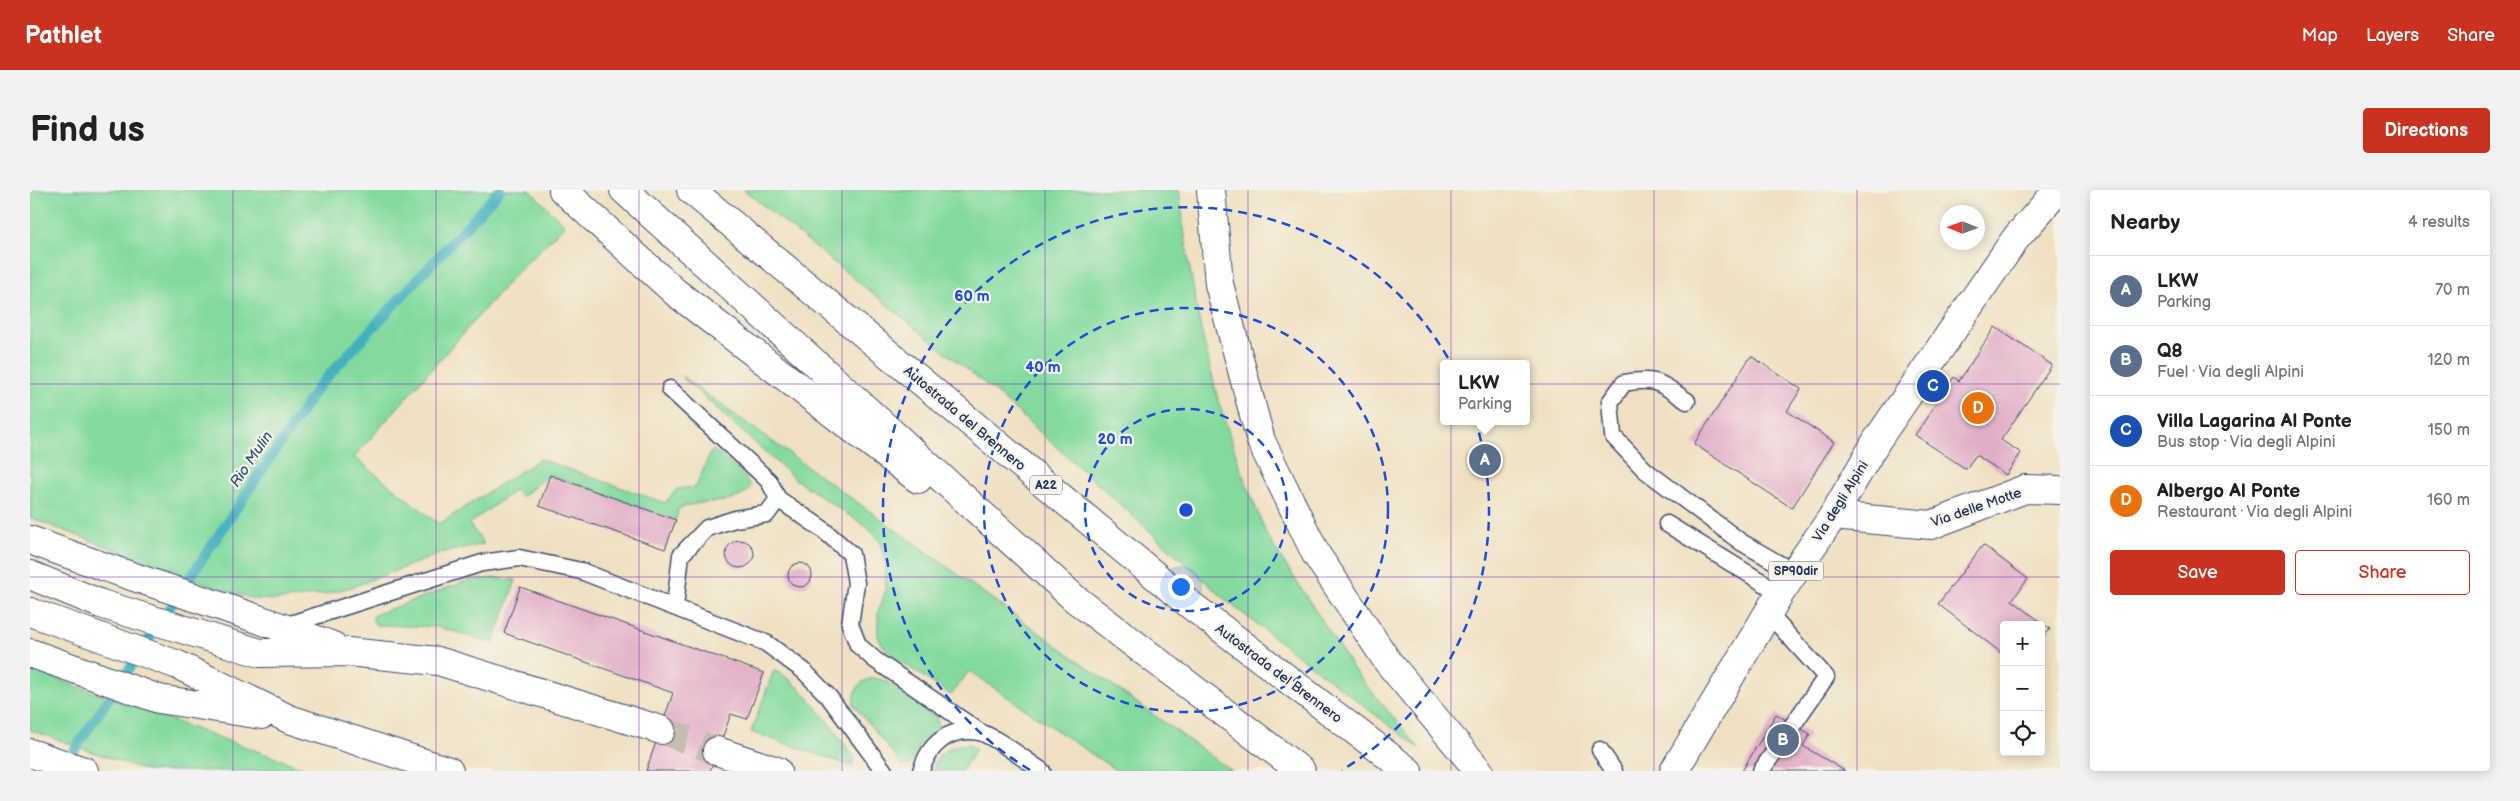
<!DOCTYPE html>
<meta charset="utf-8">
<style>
:root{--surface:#fff;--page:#f2f2f2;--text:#202124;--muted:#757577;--line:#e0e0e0;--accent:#c8321e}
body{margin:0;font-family:"Balsamiq Sans",sans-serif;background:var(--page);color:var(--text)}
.controls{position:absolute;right:15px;bottom:15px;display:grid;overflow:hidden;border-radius:5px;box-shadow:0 2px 12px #0003}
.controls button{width:45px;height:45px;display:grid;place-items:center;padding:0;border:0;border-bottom:1px solid var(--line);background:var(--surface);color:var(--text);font:25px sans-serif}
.compass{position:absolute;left:1910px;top:15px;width:45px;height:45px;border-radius:50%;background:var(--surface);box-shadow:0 2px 12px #0003;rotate:271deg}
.you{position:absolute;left:1150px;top:396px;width:18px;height:18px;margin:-12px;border:4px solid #fff;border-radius:50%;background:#1a73e8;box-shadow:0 0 0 8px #1a73e833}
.badge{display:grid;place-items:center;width:32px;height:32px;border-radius:50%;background:var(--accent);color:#fff;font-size:16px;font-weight:700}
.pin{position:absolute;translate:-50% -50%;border:2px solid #fff;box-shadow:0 1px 5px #0006}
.popup{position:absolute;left:1410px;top:170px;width:90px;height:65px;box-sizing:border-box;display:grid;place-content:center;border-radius:5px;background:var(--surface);filter:drop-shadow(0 1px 4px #0005);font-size:16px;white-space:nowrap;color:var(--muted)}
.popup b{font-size:19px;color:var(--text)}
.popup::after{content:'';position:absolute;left:50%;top:100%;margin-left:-10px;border:10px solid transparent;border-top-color:var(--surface)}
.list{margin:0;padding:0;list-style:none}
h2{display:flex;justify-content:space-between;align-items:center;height:65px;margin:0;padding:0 20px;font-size:21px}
h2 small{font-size:16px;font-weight:400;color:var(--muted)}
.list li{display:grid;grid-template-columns:32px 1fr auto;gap:15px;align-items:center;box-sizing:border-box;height:70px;padding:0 20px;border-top:1px solid var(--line)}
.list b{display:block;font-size:19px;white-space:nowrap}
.list p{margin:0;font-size:16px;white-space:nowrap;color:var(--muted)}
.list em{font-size:16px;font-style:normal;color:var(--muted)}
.actions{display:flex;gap:10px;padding:15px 20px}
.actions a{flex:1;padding:11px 0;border:1px solid var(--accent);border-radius:5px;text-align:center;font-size:18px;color:var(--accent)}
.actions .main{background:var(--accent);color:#fff}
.icon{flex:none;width:28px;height:28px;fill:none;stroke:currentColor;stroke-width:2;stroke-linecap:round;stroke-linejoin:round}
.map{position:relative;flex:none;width:2030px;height:581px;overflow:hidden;border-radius:5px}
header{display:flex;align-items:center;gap:30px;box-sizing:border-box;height:70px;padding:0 25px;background:var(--accent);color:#fff}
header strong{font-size:24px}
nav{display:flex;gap:28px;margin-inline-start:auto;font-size:18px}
.intro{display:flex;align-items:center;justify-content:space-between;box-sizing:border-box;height:120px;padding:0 30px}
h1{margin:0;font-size:35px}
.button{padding:12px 22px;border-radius:5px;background:var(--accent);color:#fff;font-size:18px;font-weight:700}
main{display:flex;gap:30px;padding:0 30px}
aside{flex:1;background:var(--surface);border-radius:5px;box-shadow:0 2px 12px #0003}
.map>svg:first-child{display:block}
</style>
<header>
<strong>Pathlet</strong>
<nav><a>Map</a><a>Layers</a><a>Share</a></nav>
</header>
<div class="intro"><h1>Find us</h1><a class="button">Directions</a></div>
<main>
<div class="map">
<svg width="2030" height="581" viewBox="0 0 2030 581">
<rect width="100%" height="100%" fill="#f7f3e8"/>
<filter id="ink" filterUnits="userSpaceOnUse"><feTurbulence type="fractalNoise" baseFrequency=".02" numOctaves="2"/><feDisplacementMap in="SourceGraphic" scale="10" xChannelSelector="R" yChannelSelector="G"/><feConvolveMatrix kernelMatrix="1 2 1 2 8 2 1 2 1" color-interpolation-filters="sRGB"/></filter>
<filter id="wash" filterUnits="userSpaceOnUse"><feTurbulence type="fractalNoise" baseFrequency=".0096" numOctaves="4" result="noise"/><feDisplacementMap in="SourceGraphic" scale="20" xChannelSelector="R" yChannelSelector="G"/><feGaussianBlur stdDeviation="1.12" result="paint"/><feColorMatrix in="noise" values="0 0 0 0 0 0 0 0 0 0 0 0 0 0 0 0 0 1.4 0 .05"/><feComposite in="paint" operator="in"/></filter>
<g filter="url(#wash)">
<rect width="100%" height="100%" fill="#efe0c1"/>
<!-- green -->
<path fill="#82da9f" stroke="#4e847e" d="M 0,0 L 500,0 L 535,35 L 481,89 L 324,267 L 409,334 L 510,269 L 635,313 L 647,299 L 666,297 L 680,263 L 684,260 L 713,285 L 721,296 C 710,318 668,308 648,319 L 646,330 L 520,285 L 491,307 L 485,300 L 439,334 L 454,354 L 415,362 L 322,397 L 296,404 L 247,410 L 224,409 L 188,398 L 14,333 L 0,327 Z
M 714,0 L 1149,0 L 1158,69 L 1171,140 L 1188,210 L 1211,280 L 1237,346 L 1326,483 L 1389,558 L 1198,412 L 970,206 Z
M 651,186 L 1202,581 L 1135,581 L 1130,578 L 1128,581 L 1087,581 L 939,481 L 921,505 L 871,472 L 855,458 L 848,447 L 848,423 L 855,402 L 856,377 L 850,352 L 838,338 L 765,289 Z
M 465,388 L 486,390 L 463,453 L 408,437 L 346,435 L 343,431 L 344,425 L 439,390 Z
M 0,478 L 35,492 L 282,581 L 117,581 L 0,540 Z
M 744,480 C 774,493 803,541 824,567 L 822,576 L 721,542 Z
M 845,488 L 855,491 L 906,527 L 909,536 L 889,556 L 880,575 L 873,576 L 824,515 C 824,499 829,490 845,488 Z
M 939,554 L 946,559 L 932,581 L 903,581 C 906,561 921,555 939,554 Z"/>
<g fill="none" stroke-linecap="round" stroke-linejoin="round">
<!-- stream -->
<path stroke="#43b1bf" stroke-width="10" d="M 35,574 L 288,197 L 470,0"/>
</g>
<g id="blocks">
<!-- building -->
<path fill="#e2adc7" d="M 1965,137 L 2022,175 L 1971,250 L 1991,263 L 1976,285 L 1946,265 L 1936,279 L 1885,245 L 1924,187 L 1929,191 Z
M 1721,166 L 1771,199 L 1757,221 L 1804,252 L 1762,318 L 1664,254 Z
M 520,285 L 646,330 L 635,359 L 509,316 Z
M696 364a14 14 0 1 1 28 0a14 14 0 1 1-28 0Z
M 1953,355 L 1998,389 L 1982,410 L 2020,439 L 2011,450 L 2011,435 L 1974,435 L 1974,465 L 1908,414 Z
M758 385a12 12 0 1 1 24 0a12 12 0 1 1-24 0Z
M 490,397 L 734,483 L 717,529 L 701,524 L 680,581 L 616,581 L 643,503 L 474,443 Z
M 1746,524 L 1780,544 L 1773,556 L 1815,581 L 1712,581 Z"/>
</g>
</g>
<g filter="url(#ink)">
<use href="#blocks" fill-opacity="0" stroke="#3b4a6d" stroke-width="1"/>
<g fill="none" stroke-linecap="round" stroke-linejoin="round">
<!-- highway-tunnel -->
<path stroke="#c5bdad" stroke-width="28" stroke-dasharray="28 14" stroke-linecap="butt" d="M 631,540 L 687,561"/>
<defs>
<path id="lane" d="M 640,199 L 739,291 L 748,309 L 737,324 L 705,329 L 677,338 L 651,365 L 645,416
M 1657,211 C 1630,193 1627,187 1594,193 L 1580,212 L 1583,246 L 1615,280 L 1711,352 L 1765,383
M 748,309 L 791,338 L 821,364 L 826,393 L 820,434 L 828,455 L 845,470 L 950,542
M 1637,334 L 1750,403
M 254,436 L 452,373 L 489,368 L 551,381 L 736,453 L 774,481 L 799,507 L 854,581
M 1570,560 L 1584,581
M 891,581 C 899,554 919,537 949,542 C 963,545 998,572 1012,581
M 1731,581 L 1796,487 L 1739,424"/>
<path id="street" d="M 1803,326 L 1901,335 L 1995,299 L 2030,300"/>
<path id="secondary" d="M 0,563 L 54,581"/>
<path id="primary" d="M 1644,581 L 1750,403 L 1803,326 L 1847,250 L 1986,48 L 2028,0"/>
<path id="highway" d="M 533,0 L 645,102 L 888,289
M 594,0 L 1044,408 L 1271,581
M 661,0 L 1158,413 L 1378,581
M 1181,0 L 1189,94 L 1231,251 L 1286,364 L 1358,472 L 1449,581
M 0,350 C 100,388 203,418 303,456
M 0,385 L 71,414 L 230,463 L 318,462 L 408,471 L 631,540
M 0,422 L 148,475 L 259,529 L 419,581
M 0,463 L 129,509 L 232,525
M 687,561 L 747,581"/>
</defs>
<!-- lane casing -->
<use href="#lane" stroke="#3b4a6d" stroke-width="19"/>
<!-- street casing -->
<use href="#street" stroke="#3b4a6d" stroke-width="30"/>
<!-- secondary casing -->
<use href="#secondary" stroke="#3b4a6d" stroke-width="30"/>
<!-- primary casing -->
<use href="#primary" stroke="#3b4a6d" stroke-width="30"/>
<!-- highway casing -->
<use href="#highway" stroke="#3b4a6d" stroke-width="30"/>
<!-- lane -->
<use href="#lane" stroke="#fff" stroke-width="16"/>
<!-- street -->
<use href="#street" stroke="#fff" stroke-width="28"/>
<!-- secondary -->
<use href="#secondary" stroke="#fff" stroke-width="28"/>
<!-- primary -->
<use href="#primary" stroke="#fff" stroke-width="28"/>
<!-- highway -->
<use href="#highway" stroke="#fff" stroke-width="28"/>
</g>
</g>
<!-- grid -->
<path fill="none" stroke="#7b2cbf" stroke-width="1" stroke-opacity="0.55" d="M 203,0 L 203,581M 406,0 L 406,581M 609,0 L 609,581M 812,0 L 812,581M 1015,0 L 1015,581M 1218,0 L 1218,581M 1421,0 L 1421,581M 1624,0 L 1624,581M 1827,0 L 1827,581M 0,194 L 2030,194M 0,387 L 2030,387"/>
<!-- distance rings -->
<g fill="none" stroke="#1d4ed8" stroke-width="2.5" stroke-dasharray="9 6">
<circle cx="1156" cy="320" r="101"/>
<circle cx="1156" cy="320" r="202"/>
<path d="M1000 580A303 303 0 1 1 1312 580"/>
</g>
<g text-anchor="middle" stroke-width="4.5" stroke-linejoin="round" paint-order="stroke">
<!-- shield labels -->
<g fill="#f7f3e8" stroke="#5d6a87" stroke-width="1">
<rect x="1000" y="285.5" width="32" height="19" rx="4"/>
<rect x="1738.5" y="371.5" width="55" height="19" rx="4"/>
</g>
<g font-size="12" font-weight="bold" fill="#1b2f5e">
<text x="1016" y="299">A22</text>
<text x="1766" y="385">SP90dir</text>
</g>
<!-- street labels -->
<g font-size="14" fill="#1b2f5e" stroke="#f7f3e8">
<text transform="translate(935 228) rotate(40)" y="5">Autostrada del Brennero</text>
<text transform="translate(1810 311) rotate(-58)" y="5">Via degli Alpini</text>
<text transform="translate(1946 317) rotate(-19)" y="5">Via delle Motte</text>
<text transform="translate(1249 483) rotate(37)" y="5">Autostrada del Brennero</text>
</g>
<!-- water labels -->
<g font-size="15" font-style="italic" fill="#27567b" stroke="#f7f3e8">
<text transform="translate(221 269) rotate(-56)" y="5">Rio Mulin</text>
</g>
</g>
<circle cx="1156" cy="320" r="8" fill="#1d4ed8" stroke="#f7f3e8" stroke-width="2.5"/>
<g font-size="15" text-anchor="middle" font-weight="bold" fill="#1d4ed8" stroke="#f7f3e8" stroke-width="4.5" stroke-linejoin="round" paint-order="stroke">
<text x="942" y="111">60 m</text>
<text x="1013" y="182">40 m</text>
<text x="1085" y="254">20 m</text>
</g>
</svg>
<div class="controls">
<button>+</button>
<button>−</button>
<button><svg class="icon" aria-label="locate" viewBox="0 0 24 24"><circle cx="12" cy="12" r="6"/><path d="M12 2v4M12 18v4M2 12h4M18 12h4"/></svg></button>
</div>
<svg class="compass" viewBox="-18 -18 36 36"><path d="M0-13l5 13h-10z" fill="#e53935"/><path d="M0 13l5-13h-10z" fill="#757577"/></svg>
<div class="you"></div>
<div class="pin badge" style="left:1455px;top:270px;background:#5c6f8a">A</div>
<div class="popup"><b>LKW</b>Parking</div>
<div class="pin badge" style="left:1753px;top:550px;background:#5c6f8a">B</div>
<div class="pin badge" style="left:1903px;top:196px;background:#1a4fb4">C</div>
<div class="pin badge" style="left:1948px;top:218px;background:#e8710a">D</div>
</div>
<aside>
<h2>Nearby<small>4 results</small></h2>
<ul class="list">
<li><span class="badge" style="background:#5c6f8a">A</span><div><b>LKW</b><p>Parking</p></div><em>70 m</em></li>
<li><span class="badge" style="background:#5c6f8a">B</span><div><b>Q8</b><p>Fuel · Via degli Alpini</p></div><em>120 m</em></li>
<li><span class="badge" style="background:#1a4fb4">C</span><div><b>Villa Lagarina Al Ponte</b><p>Bus stop · Via degli Alpini</p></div><em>150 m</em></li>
<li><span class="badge" style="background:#e8710a">D</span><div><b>Albergo Al Ponte</b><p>Restaurant · Via degli Alpini</p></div><em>160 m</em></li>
</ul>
<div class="actions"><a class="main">Save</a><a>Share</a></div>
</aside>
</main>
